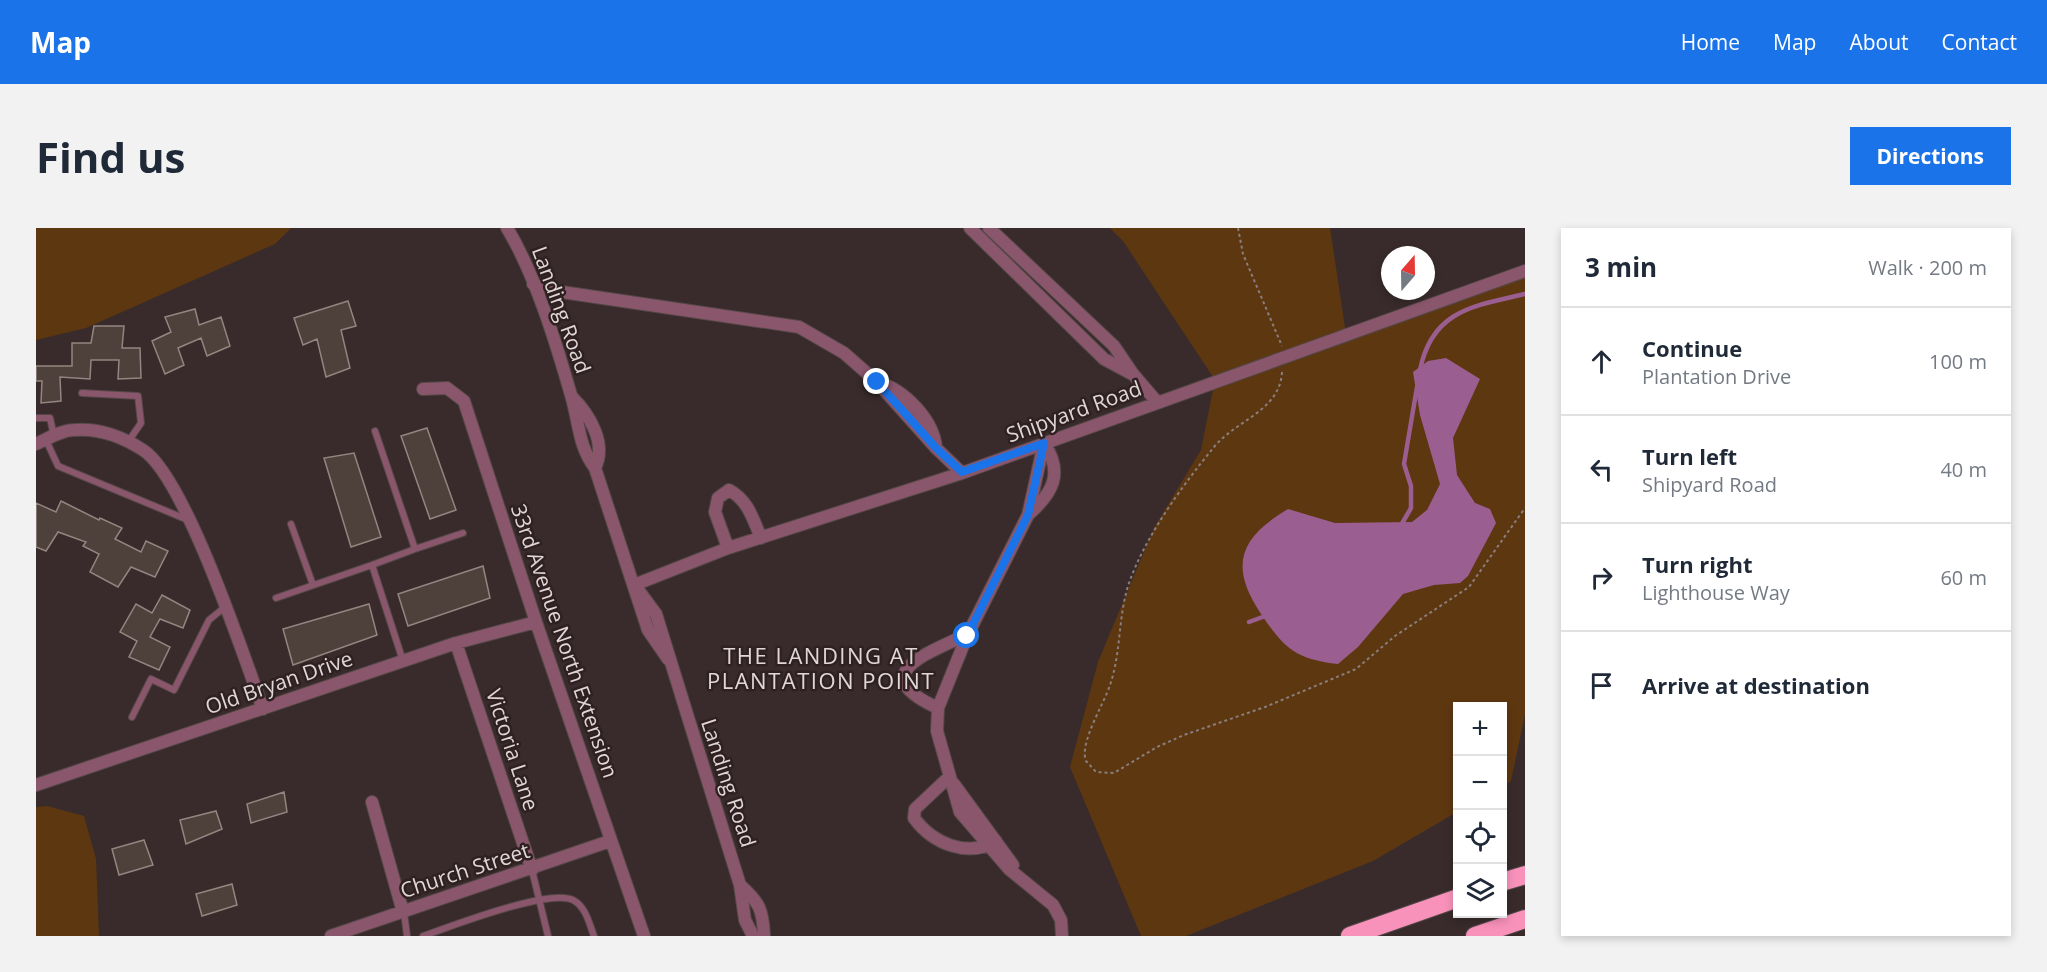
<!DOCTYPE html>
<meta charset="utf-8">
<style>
:root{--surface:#fff;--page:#f2f2f3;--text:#1f2937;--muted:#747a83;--line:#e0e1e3;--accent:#1a73e8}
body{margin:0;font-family:"Open Sans",sans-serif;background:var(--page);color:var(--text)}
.controls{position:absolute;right:18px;bottom:18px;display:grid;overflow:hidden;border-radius:0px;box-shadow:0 3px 9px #0003}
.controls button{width:54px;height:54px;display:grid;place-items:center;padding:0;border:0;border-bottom:2px solid var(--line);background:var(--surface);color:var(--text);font:30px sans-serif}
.compass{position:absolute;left:1345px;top:18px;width:54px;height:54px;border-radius:50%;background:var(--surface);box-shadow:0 3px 9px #0003;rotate:20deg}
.stop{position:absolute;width:18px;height:18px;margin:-14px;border:4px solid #1a73e8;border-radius:50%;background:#fff}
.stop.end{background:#1a73e8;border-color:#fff;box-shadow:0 2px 6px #0008}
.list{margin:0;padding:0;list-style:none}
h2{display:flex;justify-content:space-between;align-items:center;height:78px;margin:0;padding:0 24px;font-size:26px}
h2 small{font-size:20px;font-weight:400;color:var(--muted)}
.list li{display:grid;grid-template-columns:39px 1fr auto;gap:18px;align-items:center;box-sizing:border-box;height:108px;padding:0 24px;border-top:2px solid var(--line)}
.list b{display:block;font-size:22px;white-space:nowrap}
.list p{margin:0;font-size:20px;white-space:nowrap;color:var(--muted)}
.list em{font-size:20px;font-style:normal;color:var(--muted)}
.icon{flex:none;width:33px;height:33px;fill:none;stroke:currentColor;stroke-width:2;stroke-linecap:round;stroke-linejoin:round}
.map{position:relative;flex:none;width:1489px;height:708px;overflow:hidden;border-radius:0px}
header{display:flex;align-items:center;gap:36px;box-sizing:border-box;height:84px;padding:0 30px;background:var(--accent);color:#fff}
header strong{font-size:28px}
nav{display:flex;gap:33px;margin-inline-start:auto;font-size:21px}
.intro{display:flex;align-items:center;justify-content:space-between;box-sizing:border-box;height:144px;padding:0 36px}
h1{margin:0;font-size:42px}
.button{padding:15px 27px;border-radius:0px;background:var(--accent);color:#fff;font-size:21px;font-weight:700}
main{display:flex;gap:36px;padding:0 36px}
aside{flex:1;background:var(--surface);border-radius:0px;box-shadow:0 3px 9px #0003}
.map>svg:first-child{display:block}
</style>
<header>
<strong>Map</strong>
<nav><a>Home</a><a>Map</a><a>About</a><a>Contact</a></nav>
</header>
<div class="intro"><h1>Find us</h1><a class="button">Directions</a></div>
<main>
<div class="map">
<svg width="1489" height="708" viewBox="0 0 1489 708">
<rect width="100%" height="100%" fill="#392b2b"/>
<!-- green -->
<path fill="#5d3710" d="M 0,0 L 255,0 L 239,16 L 50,100 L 0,112 Z
M 1074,0 L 1294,0 L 1310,106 L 1489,46 L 1489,486 L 1475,553 L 1467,558 L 1466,478 L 1422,478 L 1421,584 L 1337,633 L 1150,708 L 1105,708 L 1034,539 L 1062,434 L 1118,300 L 1165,222 L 1179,152 L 1087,13 Z
M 11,578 L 48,588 L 60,631 L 63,708 L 0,708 L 0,579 Z"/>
<!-- water -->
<path fill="#9b5e91" d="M 1410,130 L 1444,151 L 1417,210 L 1421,247 L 1439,275 L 1454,281 L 1460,295 L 1432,348 L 1424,355 L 1398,357 L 1367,366 L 1322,419 L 1302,436 C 1259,431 1249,421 1225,386 C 1193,338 1203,310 1252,281 L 1299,295 L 1376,294 L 1391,282 L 1404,256 L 1384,187 L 1377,144 L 1392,133 Z"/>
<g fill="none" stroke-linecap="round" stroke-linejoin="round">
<!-- stream -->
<path stroke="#9b5e91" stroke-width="4.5" d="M 1384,142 C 1396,82 1438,78 1489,66
M 1364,299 L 1375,280 L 1375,258 L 1368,236 L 1381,159
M 1213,394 L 1232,387"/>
</g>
<!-- building -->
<path fill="#4e403b" stroke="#958580" stroke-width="1.5" d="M 312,73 L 320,98 L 305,102 L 314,140 L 290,149 L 281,111 L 267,117 L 258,90 Z
M 159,81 L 163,97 L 185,89 L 194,118 L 171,128 L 165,110 L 142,120 L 148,137 L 129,146 L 116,113 L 135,104 L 129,89 Z
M 58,98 L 88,98 L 86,120 L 104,120 L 105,150 L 82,151 L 83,132 L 55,132 L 54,151 L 24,149 L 25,173 L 5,175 L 6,153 L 0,153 L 0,138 L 36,138 L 36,115 L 55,115 Z
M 391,200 L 420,282 L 394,291 L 365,208 Z
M 318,225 L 345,309 L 315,319 L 288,230 Z
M 25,273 L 63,292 L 64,290 L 86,300 L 79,311 L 105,324 L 110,313 L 132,323 L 119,349 L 95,339 L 82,359 L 54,344 L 63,326 L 47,318 L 50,314 L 22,304 L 10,323 L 0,319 L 0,275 L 20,284 Z
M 447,338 L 454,370 L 372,398 L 362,366 Z
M 126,367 L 154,382 L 147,400 L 124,391 L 114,409 L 134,419 L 123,442 L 93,429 L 101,413 L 84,404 L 100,376 L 116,385 Z
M 333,376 L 341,407 L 257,437 L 247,401 Z
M 248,564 L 251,584 L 215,595 L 211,576 Z
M 180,583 L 186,601 L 150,616 L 144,592 Z
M 108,612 L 117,637 L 83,647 L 76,621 Z
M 196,656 L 201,677 L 166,688 L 160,666 Z"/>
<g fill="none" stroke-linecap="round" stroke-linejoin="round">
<defs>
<path id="lane" d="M 46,165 L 102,168 L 105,195 L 92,214
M 0,190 L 14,190 L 18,208
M 10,212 L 22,238 L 152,292
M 255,296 L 277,357
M 379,321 L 427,305
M 336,337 L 379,321 L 339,203
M 240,370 L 336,337 L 367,433
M 96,489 L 115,451 L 138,462 L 173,392 L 189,379
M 496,642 L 512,708
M 368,684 L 371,708
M 387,708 C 414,699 513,660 537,672 C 550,679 553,695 558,708"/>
<path id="street" d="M 471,0 C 499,46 520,115 535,167 C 543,193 542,218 559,240 L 612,402 L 632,431
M 934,0 L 1068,131 L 1096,146
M 953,0 L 1078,118 L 1097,146 L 1121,174
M 497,56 L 519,63 L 763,99 L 808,125 L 841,154 L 900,220 L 926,245
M 841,154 C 868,161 898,192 900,220
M 387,161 L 411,160 L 428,173 L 500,394 L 608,708
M 536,169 C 554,187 571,216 559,240
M 1008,215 L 992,287 L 931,408 L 902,480 L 901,503 L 924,584 L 973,641 L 1017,677 L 1025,692 L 1026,708
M 0,216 C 11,211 26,202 38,202 C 63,200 87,209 107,222 C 149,249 208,429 227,481
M 992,287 C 1017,265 1028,245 1008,215
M 692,320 L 679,284 L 682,270 L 693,262 C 712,272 717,291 725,310
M 598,357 L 692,320 L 926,245 L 1489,43
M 603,363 L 620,386 L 704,657 L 709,692 L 717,708
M 420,415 L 496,642
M 902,480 C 827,446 893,425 932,406
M 913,549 L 879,581 L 878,590 C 897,616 932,630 960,613
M 918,556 L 977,637
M 0,557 L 420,415 L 500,394
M 336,574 L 367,684
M 704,657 C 723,674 727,681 728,708
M 295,708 L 574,613"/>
<path id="highway" d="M 1466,654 L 1489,647
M 1314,708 L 1422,670
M 1439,708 L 1489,691"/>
</defs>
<!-- lane casing -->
<use href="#lane" stroke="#544747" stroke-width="8"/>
<!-- street casing -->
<use href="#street" stroke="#544747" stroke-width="14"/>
<!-- highway casing -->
<use href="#highway" stroke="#544747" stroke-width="20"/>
<!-- path -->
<path stroke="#8a7e7e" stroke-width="2" stroke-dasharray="3 3" stroke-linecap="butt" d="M 1202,0 L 1207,26 L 1246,118
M 1246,144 C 1244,183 1200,192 1178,219 C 1146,258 1108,310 1092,358 C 1082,391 1085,425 1074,457 C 1068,476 1043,515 1050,533 L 1060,544 L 1078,545 L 1121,519 L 1148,507 L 1229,479 L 1320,441 L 1359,408 L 1433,359 L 1489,280"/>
<!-- lane -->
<use href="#lane" stroke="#8a566b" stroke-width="6"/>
<!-- street -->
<use href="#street" stroke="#8a566b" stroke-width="12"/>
<!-- highway -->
<use href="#highway" stroke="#f992bb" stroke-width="18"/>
</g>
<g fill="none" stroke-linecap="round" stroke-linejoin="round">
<!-- route -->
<path stroke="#1a73e8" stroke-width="8" d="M 841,154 L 900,220 L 926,244 L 1008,215 L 992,287 L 931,408"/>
</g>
<g text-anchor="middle" stroke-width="5" stroke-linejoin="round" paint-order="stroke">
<!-- street labels -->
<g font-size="21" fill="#e1d7d7" stroke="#2f2121">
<text transform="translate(525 82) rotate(70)" y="7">Landing Road</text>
<text transform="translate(1038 184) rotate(-20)" y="7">Shipyard Road</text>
<text transform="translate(528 413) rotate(71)" y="7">33rd Avenue North Extension</text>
<text transform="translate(243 455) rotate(-19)" y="7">Old Bryan Drive</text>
<text transform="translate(476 522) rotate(72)" y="7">Victoria Lane</text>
<text transform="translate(692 555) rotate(72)" y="7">Landing Road</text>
<text transform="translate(429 643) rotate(-18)" y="7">Church Street</text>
</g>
<!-- neighbourhood labels -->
<g font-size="22" letter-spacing="1.5" fill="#e1d7d7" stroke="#2f2121">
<text x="785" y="436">THE LANDING AT<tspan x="785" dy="25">PLANTATION POINT</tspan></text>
</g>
</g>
</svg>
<div class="controls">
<button>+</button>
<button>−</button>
<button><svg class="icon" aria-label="locate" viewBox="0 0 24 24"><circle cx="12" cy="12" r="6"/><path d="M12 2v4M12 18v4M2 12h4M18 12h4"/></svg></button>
<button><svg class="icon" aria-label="layers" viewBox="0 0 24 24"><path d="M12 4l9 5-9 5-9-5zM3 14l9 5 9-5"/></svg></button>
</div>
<svg class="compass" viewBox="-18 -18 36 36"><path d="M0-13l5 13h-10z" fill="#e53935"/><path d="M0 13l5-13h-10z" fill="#747a83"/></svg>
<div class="stop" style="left:931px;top:408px"></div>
<div class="stop end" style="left:841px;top:154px"></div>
</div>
<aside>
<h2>3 min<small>Walk · 200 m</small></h2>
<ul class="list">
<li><svg class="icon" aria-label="ahead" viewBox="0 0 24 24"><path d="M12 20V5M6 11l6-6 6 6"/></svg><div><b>Continue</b><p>Plantation Drive</p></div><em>100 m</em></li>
<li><svg class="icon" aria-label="left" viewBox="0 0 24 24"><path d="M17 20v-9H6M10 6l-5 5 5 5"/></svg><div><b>Turn left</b><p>Shipyard Road</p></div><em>40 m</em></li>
<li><svg class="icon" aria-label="right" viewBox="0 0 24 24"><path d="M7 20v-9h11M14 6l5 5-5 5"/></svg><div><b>Turn right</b><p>Lighthouse Way</p></div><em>60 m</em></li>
<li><svg class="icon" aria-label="arrive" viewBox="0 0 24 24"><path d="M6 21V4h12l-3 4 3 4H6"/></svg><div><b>Arrive at destination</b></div></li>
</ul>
</aside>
</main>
